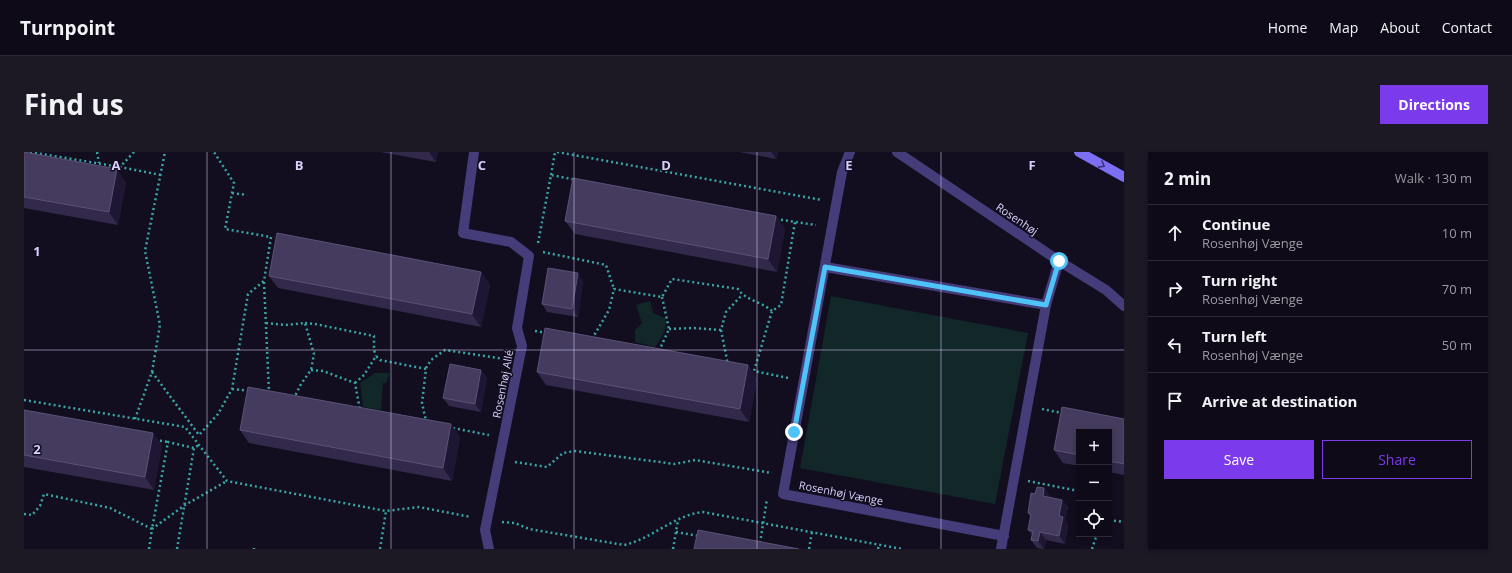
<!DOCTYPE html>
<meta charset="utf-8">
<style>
:root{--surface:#0e0a17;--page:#1c1824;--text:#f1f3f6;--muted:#9b9aa1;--line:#2e2b36;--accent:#7c3aed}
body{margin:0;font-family:"Open Sans",sans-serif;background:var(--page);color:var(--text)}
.controls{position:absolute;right:12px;bottom:12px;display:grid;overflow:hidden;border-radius:0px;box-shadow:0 2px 6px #0003}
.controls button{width:36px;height:36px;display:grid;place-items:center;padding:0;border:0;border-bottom:1px solid var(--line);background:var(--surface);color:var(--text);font:20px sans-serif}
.stop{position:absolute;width:12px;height:12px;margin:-9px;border:3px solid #4fc3f7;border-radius:50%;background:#fff}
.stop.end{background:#4fc3f7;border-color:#fff;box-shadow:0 1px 4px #0008}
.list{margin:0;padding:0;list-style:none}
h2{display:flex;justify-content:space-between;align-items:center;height:52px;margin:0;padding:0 16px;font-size:17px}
h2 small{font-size:13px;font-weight:400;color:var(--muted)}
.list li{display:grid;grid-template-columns:26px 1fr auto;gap:12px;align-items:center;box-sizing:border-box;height:56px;padding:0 16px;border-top:1px solid var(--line)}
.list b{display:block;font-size:15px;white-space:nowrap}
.list p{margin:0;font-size:13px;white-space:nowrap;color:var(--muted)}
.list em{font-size:13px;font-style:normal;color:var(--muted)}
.actions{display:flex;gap:8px;padding:12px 16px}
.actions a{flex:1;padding:9px 0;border:1px solid var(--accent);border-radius:0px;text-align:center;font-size:14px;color:var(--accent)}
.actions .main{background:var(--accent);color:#fff}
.icon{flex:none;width:22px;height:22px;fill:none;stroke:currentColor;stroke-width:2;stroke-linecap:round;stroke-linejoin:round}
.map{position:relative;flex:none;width:1100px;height:397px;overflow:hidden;border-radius:0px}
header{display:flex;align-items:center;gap:24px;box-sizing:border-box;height:56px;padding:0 20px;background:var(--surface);border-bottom:1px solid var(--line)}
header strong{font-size:19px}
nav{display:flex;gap:22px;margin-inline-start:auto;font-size:14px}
.intro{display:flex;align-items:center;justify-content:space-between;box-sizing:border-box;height:96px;padding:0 24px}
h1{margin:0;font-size:28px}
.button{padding:10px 18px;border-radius:0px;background:var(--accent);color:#fff;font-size:14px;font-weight:700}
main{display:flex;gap:24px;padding:0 24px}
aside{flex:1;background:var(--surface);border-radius:0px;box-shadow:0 2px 6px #0003}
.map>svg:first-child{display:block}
</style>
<header>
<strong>Turnpoint</strong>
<nav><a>Home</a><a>Map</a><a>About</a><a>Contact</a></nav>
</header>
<div class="intro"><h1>Find us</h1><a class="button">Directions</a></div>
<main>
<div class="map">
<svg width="1100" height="397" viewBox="0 0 1100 397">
<rect width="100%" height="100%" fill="#120e1f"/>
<!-- green -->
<path fill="#122728" d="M 807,144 L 1004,181 L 971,352 L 776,316 Z
M 626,149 L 629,161 L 641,166 C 644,177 638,185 631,195 L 611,190 L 611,178 L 618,171 L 612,153 Z
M 351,221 L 366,221 L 362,231 L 359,231 L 357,258 L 339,255 L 336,231 Z"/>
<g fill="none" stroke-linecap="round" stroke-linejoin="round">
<!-- path -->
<path stroke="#38a6a7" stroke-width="2.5" stroke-dasharray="2 3" stroke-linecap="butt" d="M 6,0 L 96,15
M 73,0 L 75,11
M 110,0 L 96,15 L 137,23
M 533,0 L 798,48
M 527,23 L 531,0
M 208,41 L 223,43
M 752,67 L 792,73
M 514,91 L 527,23 L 553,28
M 519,100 L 582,113 L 590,137
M 240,130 L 245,240
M 242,171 L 261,173 L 281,171 L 290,202 L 287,218 L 277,232 L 270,246
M 281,171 L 291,172 L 350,184 L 350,198 L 352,204
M 645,177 L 669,176 L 697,178 L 702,160 L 718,143
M 697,178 L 704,213
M 511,179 L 523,181
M 568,187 L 585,158 L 590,137 L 638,145 L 648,127 L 714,137 C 721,148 738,150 748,159
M 635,199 L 645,177 L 638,145
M 402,216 L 407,208 L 421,198 L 480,207
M 287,218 L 299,219 L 331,231 L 336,258
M 128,220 L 175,283 L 194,262 L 208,237 L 224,142 L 240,129 L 247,85 L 201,77 L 210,31 L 190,0
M 764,226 L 730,219 L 748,159 L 757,153 L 771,70
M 331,231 L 340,223 L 352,204 L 356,208 L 402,217 L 398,251 L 402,269
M 208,237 L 226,239
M 0,248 L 161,275 L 203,329 L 362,359 L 395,355 L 447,365
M 1018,257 L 1038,261
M 111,267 L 128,220 L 136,173 L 121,99 L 141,0
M 429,276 L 465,283
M 131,288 L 144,290
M 491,310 L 523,315 L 539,301 L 551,299 L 651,312 L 671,308 L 748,321
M 1004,329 L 1055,339
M 0,362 L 8,363 L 16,354 L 20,342 L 86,356 L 128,377 L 144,290 L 170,296
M 1085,368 L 1100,370
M 478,370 L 491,371 L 505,377 L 600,393 C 628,387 650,363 679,360 L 878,397
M 652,380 L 675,384
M 736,391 L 743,347
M 125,397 L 128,377 L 161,353 L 203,329
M 153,397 L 170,296 L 175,293
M 230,397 L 230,396
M 356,397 L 362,359
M 649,397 L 654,368
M 785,397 L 788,380
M 854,397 L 855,393
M 1068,397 L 1073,382"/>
<!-- lane -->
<path stroke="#443d7a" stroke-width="10" d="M 801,115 L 1022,153"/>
<!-- street -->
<path stroke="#443d7a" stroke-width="10" d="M 450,0 L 439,81 L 487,90 L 505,104 L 493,176 L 498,194 L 461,378 L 465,397
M 826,0 L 818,20 L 759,342 L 980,384
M 873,0 L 1035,109 L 1082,138 L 1100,154
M 977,397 L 1022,153 L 1035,109"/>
<!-- secondary -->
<path stroke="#7d6ff3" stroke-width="10" d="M 1055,0 L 1100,25"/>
</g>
<!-- wall -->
<path fill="#32294b" d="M 0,0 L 102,30 L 94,73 L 0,56 Z
M 356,0 L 414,0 L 412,10 Z
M 715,0 L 754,0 L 752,7 Z
M 752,64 L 761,77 L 753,120 L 551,82 L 541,69 Z
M 457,120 L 466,133 L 457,175 L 254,136 L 245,124 Z
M 559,129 L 554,165 L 523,160 L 518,152 Z
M 724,213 L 733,226 L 725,270 L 522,233 L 513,220 Z
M 463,225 L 457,260 L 425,254 L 419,246 Z
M 1038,255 L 1100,267 L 1100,323 L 1085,320 L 1085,280 L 1055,280 L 1055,314 L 1039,311 L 1030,298 Z
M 0,258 L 129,281 L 138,294 L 130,338 L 0,315 Z
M 427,272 L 436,285 L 428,329 L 225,291 L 216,278 Z
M 1020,336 L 1026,344 L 1026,345 L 1038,348 L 1044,355 L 1041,368 L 1044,373 L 1041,392 L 1022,388 L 1020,397 L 1019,397 L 1013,396 L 1007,388 L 1008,383 L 1004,378 L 1007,366 L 1004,361 L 1011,342 Z"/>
<!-- shaded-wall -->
<path fill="#1e1632" d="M 405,0 L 414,0 L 412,10 Z
M 747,0 L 754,0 L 752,7 Z
M 93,17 L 102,30 L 94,73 L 85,60 Z
M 752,64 L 761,77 L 753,120 L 744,107 Z
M 457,120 L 466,133 L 457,175 L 448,162 Z
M 554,121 L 559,129 L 554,165 L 548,157 Z
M 724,213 L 733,226 L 725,270 L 716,257 Z
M 457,218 L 463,225 L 457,260 L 451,252 Z
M 427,272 L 436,285 L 428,329 L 419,316 Z
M 129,281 L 138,294 L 130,338 L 121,325 Z
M 1020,336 L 1026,344 L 1024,352 L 1019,344 Z
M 1038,348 L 1044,355 L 1041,368 L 1044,373 L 1041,392 L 1035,384 L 1035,364 Z
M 1016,380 L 1022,388 L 1020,397 L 1014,389 Z"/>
<!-- building -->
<path fill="#443b5e" stroke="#5b5277" d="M 0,0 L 93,17 L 85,60 L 0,45 Z
M 549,26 L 752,64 L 744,107 L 541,69 Z
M 253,81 L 457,120 L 448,162 L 245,124 Z
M 524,116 L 554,121 L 548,157 L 518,152 Z
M 521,176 L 724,213 L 716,257 L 513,220 Z
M 426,212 L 457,218 L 451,252 L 419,246 Z
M 224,235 L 427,272 L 419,316 L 216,278 Z
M 1038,255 L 1100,267 L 1100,312 L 1085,309 L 1085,280 L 1055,280 L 1055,303 L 1030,298 Z
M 0,258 L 129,281 L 121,325 L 0,303 Z
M 1013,335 L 1020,336 L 1019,344 L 1038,348 L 1035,364 L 1039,365 L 1035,384 L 1016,380 L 1014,389 L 1007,388 L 1009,379 L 1004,378 L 1007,362 L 1004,361 L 1007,341 L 1011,342 Z
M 674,378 L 775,397 L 670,397 Z"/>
<!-- one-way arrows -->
<defs><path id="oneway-chevron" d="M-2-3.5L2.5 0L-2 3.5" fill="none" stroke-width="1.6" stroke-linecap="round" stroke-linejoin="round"/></defs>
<use stroke="#3d3574" href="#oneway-chevron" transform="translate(1078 13) rotate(29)"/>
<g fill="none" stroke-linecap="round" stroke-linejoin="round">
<!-- route -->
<path stroke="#4fc3f7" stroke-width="5" d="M 770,280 L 801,115 L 1022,153 L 1035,109"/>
</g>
<!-- grid -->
<path fill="none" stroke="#d8d0fb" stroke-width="1" stroke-opacity="0.55" d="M 183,0 L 183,397M 367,0 L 367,397M 550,0 L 550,397M 733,0 L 733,397M 917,0 L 917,397M 0,198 L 1100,198"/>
<g text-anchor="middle" stroke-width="3" stroke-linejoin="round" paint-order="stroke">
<!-- street labels -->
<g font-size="11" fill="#d8d0fb" stroke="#120e1f">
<text transform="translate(993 67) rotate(34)" y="4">Rosenhøj</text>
<text transform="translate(479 232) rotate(-79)" y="4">Rosenhøj Allé</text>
<text transform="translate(817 341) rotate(11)" y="4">Rosenhøj Vænge</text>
</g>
</g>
<g font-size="13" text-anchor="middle" font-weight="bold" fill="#d8d0fb" stroke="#120e1f" stroke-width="3" stroke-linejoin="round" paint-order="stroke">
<text x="92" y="18">A</text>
<text x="275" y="18">B</text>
<text x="458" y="18">C</text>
<text x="642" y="18">D</text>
<text x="825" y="18">E</text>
<text x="1008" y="18">F</text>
<text x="13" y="104">1</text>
<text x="13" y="302">2</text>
</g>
</svg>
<div class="controls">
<button>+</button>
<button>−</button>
<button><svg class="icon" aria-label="locate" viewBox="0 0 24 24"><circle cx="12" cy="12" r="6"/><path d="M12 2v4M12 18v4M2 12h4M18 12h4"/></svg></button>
</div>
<div class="stop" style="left:1035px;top:109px"></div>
<div class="stop end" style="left:770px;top:280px"></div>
</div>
<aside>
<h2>2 min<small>Walk · 130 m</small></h2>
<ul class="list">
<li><svg class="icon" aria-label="ahead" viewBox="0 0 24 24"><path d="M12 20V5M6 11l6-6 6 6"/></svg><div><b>Continue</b><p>Rosenhøj Vænge</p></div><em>10 m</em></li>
<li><svg class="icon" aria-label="right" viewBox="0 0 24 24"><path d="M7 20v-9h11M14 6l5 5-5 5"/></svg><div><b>Turn right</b><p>Rosenhøj Vænge</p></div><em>70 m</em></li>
<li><svg class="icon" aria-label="left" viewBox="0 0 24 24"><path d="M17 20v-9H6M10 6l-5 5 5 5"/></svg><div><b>Turn left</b><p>Rosenhøj Vænge</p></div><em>50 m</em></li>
<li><svg class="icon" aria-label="arrive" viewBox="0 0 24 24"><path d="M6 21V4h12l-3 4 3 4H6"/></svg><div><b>Arrive at destination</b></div></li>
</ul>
<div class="actions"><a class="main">Save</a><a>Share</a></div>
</aside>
</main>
